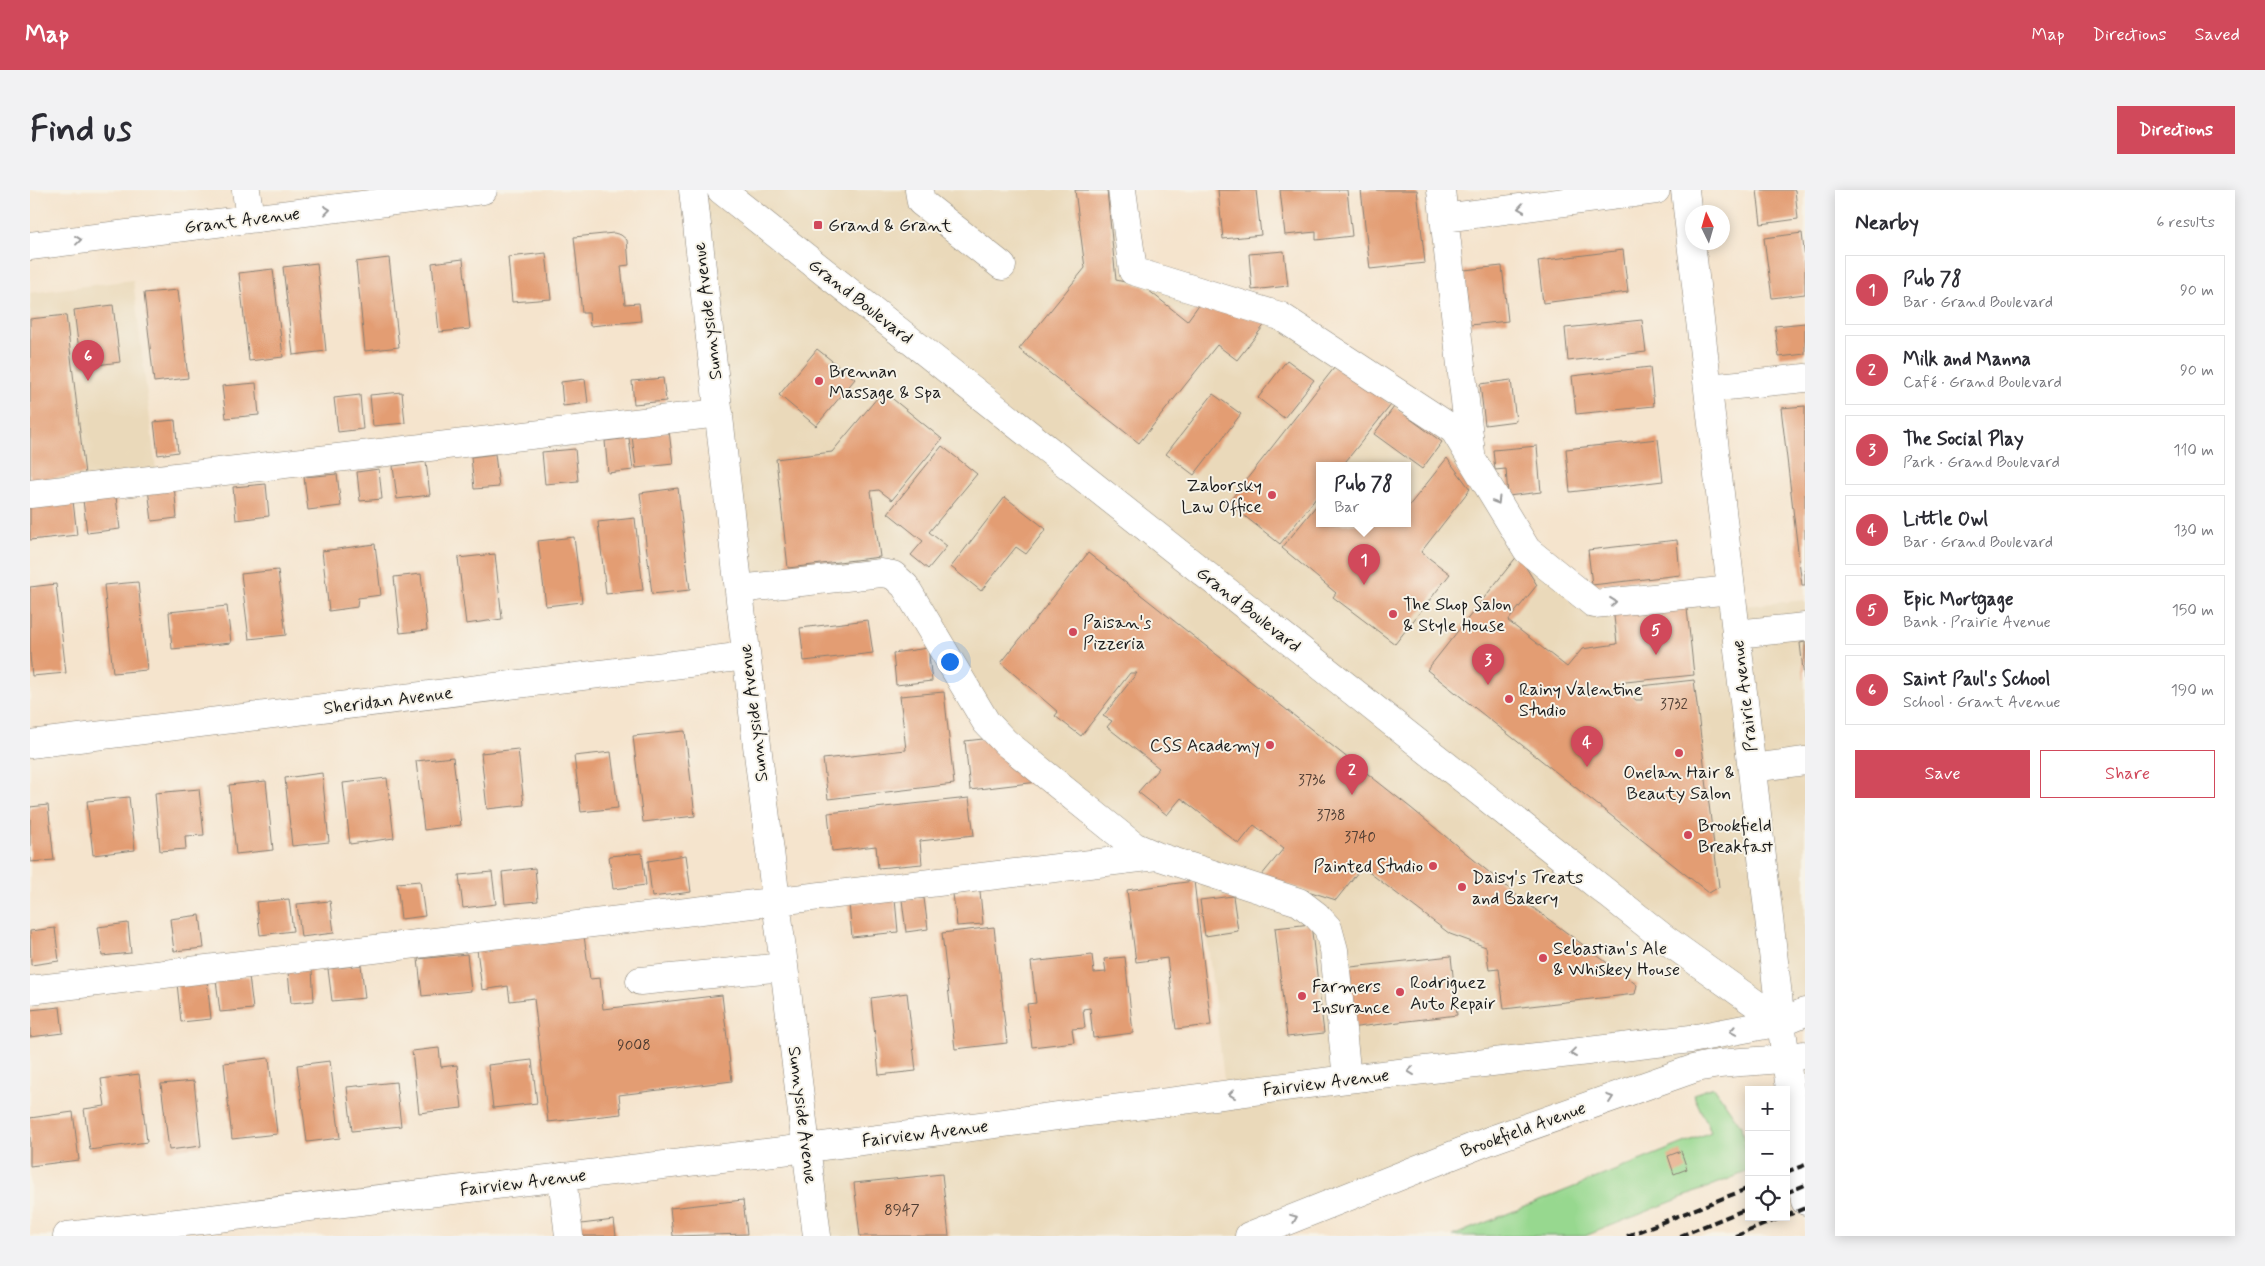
<!DOCTYPE html>
<meta charset="utf-8">
<style>
:root{--surface:#fff;--page:#f2f2f3;--text:#2b2b33;--muted:#7c7c81;--line:#e1e1e2;--accent:#d1495b}
body{margin:0;font-family:Mynerve,sans-serif;background:var(--page);color:var(--text)}
.controls{position:absolute;right:15px;bottom:15px;display:grid;overflow:hidden;border-radius:0px;box-shadow:0 2px 12px #0003}
.controls button{width:45px;height:45px;display:grid;place-items:center;padding:0;border:0;border-bottom:1px solid var(--line);background:var(--surface);color:var(--text);font:25px sans-serif}
.compass{position:absolute;left:1655px;top:15px;width:45px;height:45px;border-radius:50%;background:var(--surface);box-shadow:0 2px 12px #0003;rotate:355deg}
.you{position:absolute;left:919px;top:471px;width:18px;height:18px;margin:-12px;border:4px solid #fff;border-radius:50%;background:#1a73e8;box-shadow:0 0 0 8px #1a73e833}
.badge{display:grid;place-items:center;width:32px;height:32px;border-radius:50%;background:var(--accent);color:#fff;font-size:16px;font-weight:700}
.pin{position:absolute;translate:-50% -41px;filter:drop-shadow(0 1px 2px #0008)}
.pin::after{content:'';position:absolute;top:26px;width:18px;height:15px;background:inherit;clip-path:polygon(0 0,100% 0,50% 100%)}
.popup{position:absolute;left:1286px;top:272px;width:95px;height:65px;box-sizing:border-box;display:grid;place-content:center;border-radius:0px;background:var(--surface);filter:drop-shadow(0 1px 4px #0005);font-size:16px;white-space:nowrap;color:var(--muted)}
.popup b{font-size:19px;color:var(--text)}
.popup::after{content:'';position:absolute;left:50%;top:100%;margin-left:-10px;border:10px solid transparent;border-top-color:var(--surface)}
.list{margin:0;padding:0;list-style:none}
h2{display:flex;justify-content:space-between;align-items:center;height:65px;margin:0;padding:0 20px;font-size:21px}
h2 small{font-size:16px;font-weight:400;color:var(--muted)}
.list li{display:grid;grid-template-columns:32px 1fr auto;gap:15px;align-items:center;box-sizing:border-box;height:70px;margin:0 10px 10px;padding:0 10px;border:1px solid var(--line);border-radius:0px}
.list b{display:block;font-size:19px;white-space:nowrap}
.list p{margin:0;font-size:16px;white-space:nowrap;color:var(--muted)}
.list em{font-size:16px;font-style:normal;color:var(--muted)}
.actions{display:flex;gap:10px;padding:15px 20px}
.actions a{flex:1;padding:11px 0;border:1px solid var(--accent);border-radius:0px;text-align:center;font-size:18px;color:var(--accent)}
.actions .main{background:var(--accent);color:#fff}
.icon{flex:none;width:28px;height:28px;fill:none;stroke:currentColor;stroke-width:2;stroke-linecap:round;stroke-linejoin:round}
.map{position:relative;flex:none;width:1775px;height:1046px;overflow:hidden;border-radius:0px}
header{display:flex;align-items:center;gap:30px;box-sizing:border-box;height:70px;padding:0 25px;background:var(--accent);color:#fff}
header strong{font-size:24px}
nav{display:flex;gap:28px;margin-inline-start:auto;font-size:18px}
.intro{display:flex;align-items:center;justify-content:space-between;box-sizing:border-box;height:120px;padding:0 30px}
h1{margin:0;font-size:35px}
.button{padding:12px 22px;border-radius:0px;background:var(--accent);color:#fff;font-size:18px;font-weight:700}
main{display:flex;gap:30px;padding:0 30px}
aside{flex:1;background:var(--surface);border-radius:0px;box-shadow:0 2px 12px #0003}
.map>svg:first-child{display:block}
</style>
<header>
<strong>Map</strong>
<nav><a>Map</a><a>Directions</a><a>Saved</a></nav>
</header>
<div class="intro"><h1>Find us</h1><a class="button">Directions</a></div>
<main>
<div class="map">
<svg width="1775" height="1046" viewBox="0 0 1775 1046">
<rect width="100%" height="100%" fill="#f7f3e8"/>
<filter id="ink" filterUnits="userSpaceOnUse"><feTurbulence type="fractalNoise" baseFrequency=".02" numOctaves="2"/><feDisplacementMap in="SourceGraphic" scale="10" xChannelSelector="R" yChannelSelector="G"/><feConvolveMatrix kernelMatrix="1 2 1 2 8 2 1 2 1" color-interpolation-filters="sRGB"/></filter>
<filter id="wash" filterUnits="userSpaceOnUse"><feTurbulence type="fractalNoise" baseFrequency=".0096" numOctaves="4" result="noise"/><feDisplacementMap in="SourceGraphic" scale="20" xChannelSelector="R" yChannelSelector="G"/><feGaussianBlur stdDeviation="1.12" result="paint"/><feColorMatrix in="noise" values="0 0 0 0 0 0 0 0 0 0 0 0 0 0 0 0 0 1.4 0 .05"/><feComposite in="paint" operator="in"/></filter>
<g filter="url(#wash)">
<rect width="100%" height="100%" fill="#f5e4cd"/>
<!-- built -->
<path fill="#ead9ba" fill-rule="evenodd" d="M 670,0 L 1098,0 L 1108,74 L 1253,121 L 1428,235 L 1501,357 L 1565,409 L 1715,416 L 1775,410 L 1775,823 L 1222,1046 L 797,1046 L 787,952 L 1195,898 L 1168,672 L 1109,652 L 961,531 L 867,376 L 714,392 ZM 1290,276 L 1378,276 L 1378,334 L 1290,334 Z
M 103,90 L 126,279 L 0,294 L 0,103 Z"/>
<!-- green -->
<path fill="#97d88f" stroke="#5a7a56" d="M 1684,897 L 1711,936 L 1719,981 L 1555,1046 L 1422,1046 L 1681,942 L 1663,904 Z"/>
<g id="blocks">
<!-- building -->
<path fill="#e39d73" d="M 1045,0 L 1077,0 L 1086,90 L 1113,96 L 1157,131 L 1171,112 L 1236,133 L 1207,170 L 1187,155 L 1109,253 L 989,159 L 1055,78 Z
M 1188,0 L 1226,0 L 1231,45 L 1193,49 Z
M 1250,0 L 1317,0 L 1322,46 L 1286,50 L 1286,42 L 1255,45 Z
M 1331,0 L 1387,0 L 1395,73 L 1340,79 Z
M 1727,0 L 1765,0 L 1768,29 L 1731,34 Z
M 584,43 L 591,45 L 597,50 L 599,75 L 591,76 L 595,114 L 609,113 L 611,131 L 560,136 L 559,123 L 552,123 L 544,47 Z
M 1772,43 L 1775,69 L 1775,104 L 1742,108 L 1734,48 Z
M 1593,60 L 1598,102 L 1513,113 L 1508,71 Z
M 1254,61 L 1258,96 L 1222,100 L 1219,64 Z
M 516,63 L 521,109 L 482,112 L 478,67 Z
M 359,68 L 369,157 L 335,161 L 326,72 Z
M 433,69 L 440,139 L 409,142 L 402,73 Z
M 287,73 L 296,161 L 263,165 L 253,77 Z
M 1472,76 L 1478,131 L 1440,135 L 1434,80 Z
M 243,79 L 253,167 L 219,171 L 209,83 Z
M 148,100 L 158,188 L 124,192 L 114,103 Z
M 83,115 L 90,172 L 51,177 L 44,120 Z
M 36,125 L 55,284 L 0,291 L 0,129 Z
M 1612,130 L 1616,162 L 1538,171 L 1535,138 Z
M 1775,133 L 1775,164 L 1749,167 L 1745,136 Z
M 787,159 L 825,189 L 786,236 L 749,205 Z
M 1257,170 L 1284,190 L 1254,228 L 1228,208 Z
M 1308,173 L 1361,215 L 1312,276 L 1290,276 L 1290,303 L 1250,354 L 1198,313 Z
M 1620,177 L 1624,216 L 1546,224 L 1542,186 Z
M 633,188 L 636,211 L 604,214 L 602,191 Z
M 555,189 L 558,213 L 533,216 L 531,192 Z
M 1481,190 L 1486,231 L 1455,235 L 1450,194 Z
M 226,193 L 229,225 L 196,228 L 192,196 Z
M 853,201 L 912,249 L 862,310 L 849,300 L 841,301 L 850,367 L 758,378 L 746,269 L 802,262 Z
M 372,202 L 375,233 L 343,236 L 340,205 Z
M 1183,204 L 1211,224 L 1164,285 L 1136,264 Z
M 330,205 L 333,239 L 308,242 L 304,208 Z
M 1775,216 L 1775,395 L 1772,395 L 1751,218 Z
M 1364,217 L 1412,252 L 1392,279 L 1344,244 Z
M 145,230 L 148,262 L 128,265 L 124,232 Z
M 639,241 L 643,274 L 606,278 L 602,246 Z
M 599,248 L 603,280 L 578,283 L 575,251 Z
M 1628,249 L 1633,291 L 1540,302 L 1536,259 Z
M 912,256 L 947,284 L 899,342 L 917,356 L 898,379 L 881,365 L 893,351 L 858,323 Z
M 1507,256 L 1511,302 L 1478,306 L 1476,279 L 1465,280 L 1463,260 Z
M 545,259 L 548,291 L 515,294 L 512,262 Z
M 465,264 L 469,297 L 444,299 L 441,267 Z
M 1417,268 L 1440,299 L 1391,362 L 1420,384 L 1365,454 L 1303,407 L 1306,403 L 1252,358 L 1290,311 L 1290,334 L 1378,334 L 1378,317 Z
M 396,272 L 400,305 L 367,309 L 363,276 Z
M 349,279 L 352,309 L 330,311 L 327,282 Z
M 307,284 L 311,316 L 278,320 L 274,287 Z
M 236,294 L 239,326 L 206,330 L 203,297 Z
M 144,295 L 147,328 L 122,331 L 118,299 Z
M 648,298 L 660,400 L 622,404 L 610,303 Z
M 86,307 L 90,339 L 57,343 L 53,310 Z
M 975,307 L 1016,339 L 996,364 L 986,357 L 951,401 L 921,377 Z
M 43,311 L 47,345 L 0,350 L 0,317 Z
M 605,328 L 613,400 L 576,404 L 568,332 Z
M 544,347 L 552,412 L 516,416 L 508,351 Z
M 1647,350 L 1650,385 L 1562,395 L 1558,360 Z
M 345,354 L 351,405 L 328,408 L 327,417 L 299,421 L 292,361 Z
M 1058,363 L 1381,618 L 1494,711 L 1607,795 L 1605,804 L 1474,819 L 1469,779 L 1459,780 L 1456,757 L 1420,744 L 1332,677 L 1306,710 L 1231,686 L 1254,658 L 1224,635 L 1209,654 L 1151,608 L 1137,625 L 1108,602 L 1129,578 L 1077,537 L 1082,531 L 1073,526 L 1107,483 L 1100,483 L 1051,546 L 1025,526 L 1028,522 L 971,473 Z
M 465,364 L 472,429 L 436,434 L 428,368 Z
M 1488,365 L 1507,395 L 1478,431 L 1537,477 L 1552,459 L 1587,454 L 1583,417 L 1656,409 L 1664,485 L 1586,493 L 1606,510 L 1612,510 L 1611,496 L 1664,490 L 1689,697 L 1679,703 L 1397,480 Z
M 248,380 L 256,445 L 219,449 L 211,384 Z
M 391,384 L 397,440 L 370,443 L 364,387 Z
M 108,392 L 117,480 L 83,483 L 74,395 Z
M 26,394 L 36,483 L 2,486 L 0,465 L 0,397 Z
M 197,416 L 201,453 L 142,459 L 139,422 Z
M 838,430 L 843,463 L 774,471 L 770,438 Z
M 1775,452 L 1775,489 L 1774,489 L 1770,453 Z
M 898,458 L 902,491 L 866,495 L 863,463 Z
M 914,502 L 924,594 L 798,609 L 793,569 L 876,560 L 870,506 Z
M 655,541 L 665,626 L 613,632 L 603,546 Z
M 953,549 L 1008,592 L 940,600 L 935,551 Z
M 488,559 L 494,615 L 457,619 L 451,563 Z
M 581,562 L 588,618 L 551,622 L 544,566 Z
M 423,567 L 431,635 L 394,640 L 386,571 Z
M 292,583 L 299,652 L 262,656 L 255,588 Z
M 357,588 L 364,648 L 320,654 L 313,593 Z
M 236,591 L 243,660 L 206,664 L 199,595 Z
M 169,599 L 174,645 L 155,646 L 156,659 L 130,661 L 125,603 Z
M 99,607 L 105,660 L 63,665 L 57,611 Z
M 939,608 L 944,645 L 890,651 L 892,674 L 848,678 L 846,656 L 802,661 L 798,623 Z
M 18,615 L 24,670 L 0,672 L 0,617 Z
M 612,663 L 616,695 L 583,699 L 579,666 Z
M 656,665 L 661,702 L 622,707 L 618,671 Z
M 505,678 L 508,711 L 475,714 L 472,682 Z
M 462,682 L 466,714 L 433,718 L 429,685 Z
M 390,691 L 395,726 L 371,729 L 367,693 Z
M 1164,691 L 1181,835 L 1146,839 L 1137,768 L 1106,772 L 1097,700 Z
M 950,701 L 953,734 L 927,736 L 923,704 Z
M 1203,706 L 1208,741 L 1175,746 L 1170,710 Z
M 894,708 L 898,739 L 876,742 L 872,710 Z
M 259,709 L 263,741 L 230,745 L 226,712 Z
M 865,709 L 868,742 L 822,747 L 819,714 Z
M 300,711 L 304,743 L 271,747 L 267,714 Z
M 170,725 L 174,758 L 144,761 L 140,729 Z
M 98,733 L 101,763 L 72,766 L 68,737 Z
M 1281,734 L 1294,843 L 1257,847 L 1245,738 Z
M 964,737 L 977,853 L 925,859 L 912,743 Z
M 25,738 L 29,771 L 1,775 L 0,741 Z
M 554,746 L 560,789 L 570,788 L 573,819 L 692,805 L 702,891 L 589,905 L 591,924 L 518,932 L 504,808 L 480,811 L 478,796 L 452,800 L 447,759 Z
M 437,764 L 441,801 L 392,806 L 388,769 Z
M 1062,765 L 1064,783 L 1076,782 L 1074,769 L 1095,767 L 1103,843 L 1063,848 L 1060,818 L 1053,819 L 1055,838 L 1042,839 L 1044,852 L 1002,857 L 997,814 L 1006,813 L 1001,772 Z
M 1421,766 L 1427,825 L 1319,838 L 1312,778 Z
M 331,775 L 335,808 L 302,811 L 298,779 Z
M 282,780 L 284,811 L 261,813 L 258,782 Z
M 219,786 L 223,819 L 190,822 L 186,790 Z
M 177,790 L 181,829 L 151,832 L 147,793 Z
M 877,803 L 886,881 L 849,885 L 841,808 Z
M 30,817 L 33,843 L 0,847 L 0,820 Z
M 409,858 L 411,877 L 427,875 L 432,918 L 389,923 L 382,861 Z
M 239,868 L 247,944 L 202,949 L 194,873 Z
M 502,870 L 507,913 L 463,918 L 458,875 Z
M 300,871 L 310,948 L 277,952 L 267,875 Z
M 109,884 L 117,952 L 60,960 L 54,919 L 75,916 L 71,889 Z
M 164,891 L 171,956 L 139,960 L 131,894 Z
M 366,892 L 371,936 L 322,941 L 317,897 Z
M 43,922 L 49,970 L 0,976 L 0,928 Z
M 1651,961 L 1657,979 L 1644,984 L 1638,966 Z
M 912,984 L 919,1046 L 830,1046 L 824,993 Z
M 713,1010 L 717,1044 L 643,1046 L 640,1018 Z
M 584,1030 L 586,1046 L 552,1046 L 551,1034 Z"/>
</g>
</g>
<g filter="url(#ink)">
<use href="#blocks" fill-opacity="0" stroke="#888074" stroke-width="1"/>
<g fill="none" stroke-linecap="round" stroke-linejoin="round">
<defs>
<path id="minor" d="M 216,0 L 220,29
M 663,0 L 721,506 L 787,1046
M 691,0 L 1635,749 L 1751,832
M 889,0 L 891,12 L 972,76
M 1092,0 L 1103,81 L 1250,126 L 1424,240 L 1497,360 L 1564,414 L 1701,400
M 1411,0 L 1441,263
M 1655,0 L 1751,832 L 1775,1011
M 1414,28 L 1626,0
M 0,56 L 453,0
M 1678,198 L 1775,188
M 0,304 L 689,223
M 709,399 L 851,383 L 863,385 L 875,396 L 956,532 L 975,552 L 1104,656 L 1127,666 L 1269,712 L 1286,725 L 1298,738 L 1304,760 L 1317,889
M 1706,444 L 1775,437
M 0,554 L 716,466
M 1722,578 L 1775,571
M 610,791 L 754,777
M 0,800 L 1127,666
M 532,987 L 539,1046
M 37,1046 L 777,958 L 1317,889 L 1661,849 L 1751,832 L 1775,822
M 1219,1046 L 1461,950 L 1663,879 C 1699,869 1737,874 1773,865"/>
</defs>
<!-- minor casing -->
<use href="#minor" stroke="#888074" stroke-width="29"/>
<!-- minor -->
<use href="#minor" stroke="#fff" stroke-width="28"/>
<!-- rail -->
<path stroke="#1c1c1c" stroke-width="4" stroke-dasharray="8 4" stroke-linecap="butt" d="M 1756,982 L 1775,975
M 1756,1003 L 1775,995
M 1756,1026 L 1775,1018
M 1597,1046 L 1719,998
M 1650,1046 L 1719,1018
M 1706,1046 L 1753,1027"/>
</g>
<!-- one-way arrows -->
<defs><path id="oneway-chevron" d="M-2-3.5L2.5 0L-2 3.5" fill="none" stroke-width="1.6" stroke-linecap="round" stroke-linejoin="round" transform="scale(1.25)"/></defs>
<g stroke="#999">
<use href="#oneway-chevron" transform="translate(1491 18) rotate(172)"/>
<use href="#oneway-chevron" transform="translate(297 20) rotate(-7)"/>
<use href="#oneway-chevron" transform="translate(48 50) rotate(-7)"/>
<use href="#oneway-chevron" transform="translate(1467 311) rotate(59)"/>
<use href="#oneway-chevron" transform="translate(1583 412) rotate(-6)"/>
<use href="#oneway-chevron" transform="translate(1703 841) rotate(169)"/>
<use href="#oneway-chevron" transform="translate(1543 863) rotate(173)"/>
<use href="#oneway-chevron" transform="translate(1381 881) rotate(173)"/>
<use href="#oneway-chevron" transform="translate(1202 904) rotate(173)"/>
<use href="#oneway-chevron" transform="translate(1580 908) rotate(-19)"/>
<use href="#oneway-chevron" transform="translate(1264 1028) rotate(-22)"/>
</g>
</g>
<!-- markers -->
<g fill="#d1495b" stroke="#f7f3e8" stroke-width="2">
<rect x="783" y="30" width="10" height="10" rx="2.5"/>
<circle cx="789" cy="191" r="5"/>
<circle cx="1242" cy="305" r="5"/>
<circle cx="1363" cy="424" r="5"/>
<circle cx="1043" cy="442" r="5"/>
<circle cx="1479" cy="509" r="5"/>
<circle cx="1240" cy="555" r="5"/>
<circle cx="1649" cy="563" r="5"/>
<circle cx="1658" cy="645" r="5"/>
<circle cx="1403" cy="676" r="5"/>
<circle cx="1432" cy="697" r="5"/>
<circle cx="1513" cy="768" r="5"/>
<circle cx="1370" cy="802" r="5"/>
<circle cx="1272" cy="806" r="5"/>
</g>
<g text-anchor="middle" stroke-width="4" stroke-linejoin="round" paint-order="stroke">
<!-- number labels -->
<g font-size="15" fill="#4e3c32">
<text x="1644" y="519">3732</text>
<text x="1282" y="595">3736</text>
<text x="1301" y="630">3738</text>
<text x="1330" y="652">3740</text>
<text x="604" y="860">9008</text>
<text x="872" y="1025">8947</text>
</g>
<!-- street labels -->
<g font-size="18" fill="#1c1c1c" stroke="#f7f3e8">
<text transform="translate(212 30) rotate(-7)" y="6">Grant Avenue</text>
<text transform="translate(831 111) rotate(38)" y="6">Grand Boulevard</text>
<text transform="translate(677 121) rotate(-97)" y="6">Sunnyside Avenue</text>
<text transform="translate(1219 419) rotate(38)" y="6">Grand Boulevard</text>
<text transform="translate(1714 506) rotate(-97)" y="6">Prairie Avenue</text>
<text transform="translate(358 510) rotate(-7)" y="6">Sheridan Avenue</text>
<text transform="translate(723 523) rotate(-97)" y="6">Sunnyside Avenue</text>
<text transform="translate(1296 892) rotate(-7)" y="6">Fairview Avenue</text>
<text transform="translate(773 925) rotate(83)" y="6">Sunnyside Avenue</text>
<text transform="translate(1493 939) rotate(-20)" y="6">Brookfield Avenue</text>
<text transform="translate(895 943) rotate(-7)" y="6">Fairview Avenue</text>
<text transform="translate(493 992) rotate(-7)" y="6">Fairview Avenue</text>
</g>
<!-- poi labels -->
<g font-size="18" fill="#1c1c1c" stroke="#f7f3e8" text-anchor="start">
<text x="798" y="41">Grand &amp; Grant</text>
<text x="799" y="187">Brennan<tspan x="799" dy="21">Massage &amp; Spa</tspan></text>
<text x="1232" y="301" text-anchor="end">Zaborsky<tspan x="1232" dy="21">Law Office</tspan></text>
<text x="1373" y="420">The Shop Salon<tspan x="1373" dy="21">&amp; Style House</tspan></text>
<text x="1053" y="438">Paisan's<tspan x="1053" dy="21">Pizzeria</tspan></text>
<text x="1489" y="505">Rainy Valentine<tspan x="1489" dy="21">Studio</tspan></text>
<text x="1230" y="561" text-anchor="end">CSS Academy</text>
<text x="1649" y="588" text-anchor="middle">Onelan Hair &amp;<tspan x="1649" dy="21">Beauty Salon</tspan></text>
<text x="1668" y="641">Brookfield<tspan x="1668" dy="21">Breakfast</tspan></text>
<text x="1393" y="682" text-anchor="end">Painted Studio</text>
<text x="1442" y="693">Daisy's Treats<tspan x="1442" dy="21">and Bakery</tspan></text>
<text x="1523" y="764">Sebastian's Ale<tspan x="1523" dy="21">&amp; Whiskey House</tspan></text>
<text x="1380" y="798">Rodriguez<tspan x="1380" dy="21">Auto Repair</tspan></text>
<text x="1282" y="802">Farmers<tspan x="1282" dy="21">Insurance</tspan></text>
</g>
</g>
</svg>
<div class="controls">
<button>+</button>
<button>−</button>
<button><svg class="icon" aria-label="locate" viewBox="0 0 24 24"><circle cx="12" cy="12" r="6"/><path d="M12 2v4M12 18v4M2 12h4M18 12h4"/></svg></button>
</div>
<svg class="compass" viewBox="-18 -18 36 36"><path d="M0-13l5 13h-10z" fill="#e53935"/><path d="M0 13l5-13h-10z" fill="#7c7c81"/></svg>
<div class="you"></div>
<div class="pin badge" style="left:1334px;top:395px">1</div>
<div class="popup"><b>Pub 78</b>Bar</div>
<div class="pin badge" style="left:1322px;top:605px">2</div>
<div class="pin badge" style="left:1458px;top:495px">3</div>
<div class="pin badge" style="left:1557px;top:577px">4</div>
<div class="pin badge" style="left:1626px;top:465px">5</div>
<div class="pin badge" style="left:58px;top:191px">6</div>
</div>
<aside>
<h2>Nearby<small>6 results</small></h2>
<ul class="list">
<li><span class="badge">1</span><div><b>Pub 78</b><p>Bar · Grand Boulevard</p></div><em>90 m</em></li>
<li><span class="badge">2</span><div><b>Milk and Manna</b><p>Café · Grand Boulevard</p></div><em>90 m</em></li>
<li><span class="badge">3</span><div><b>The Social Play</b><p>Park · Grand Boulevard</p></div><em>110 m</em></li>
<li><span class="badge">4</span><div><b>Little Owl</b><p>Bar · Grand Boulevard</p></div><em>130 m</em></li>
<li><span class="badge">5</span><div><b>Epic Mortgage</b><p>Bank · Prairie Avenue</p></div><em>150 m</em></li>
<li><span class="badge">6</span><div><b>Saint Paul's School</b><p>School · Grant Avenue</p></div><em>190 m</em></li>
</ul>
<div class="actions"><a class="main">Save</a><a>Share</a></div>
</aside>
</main>
